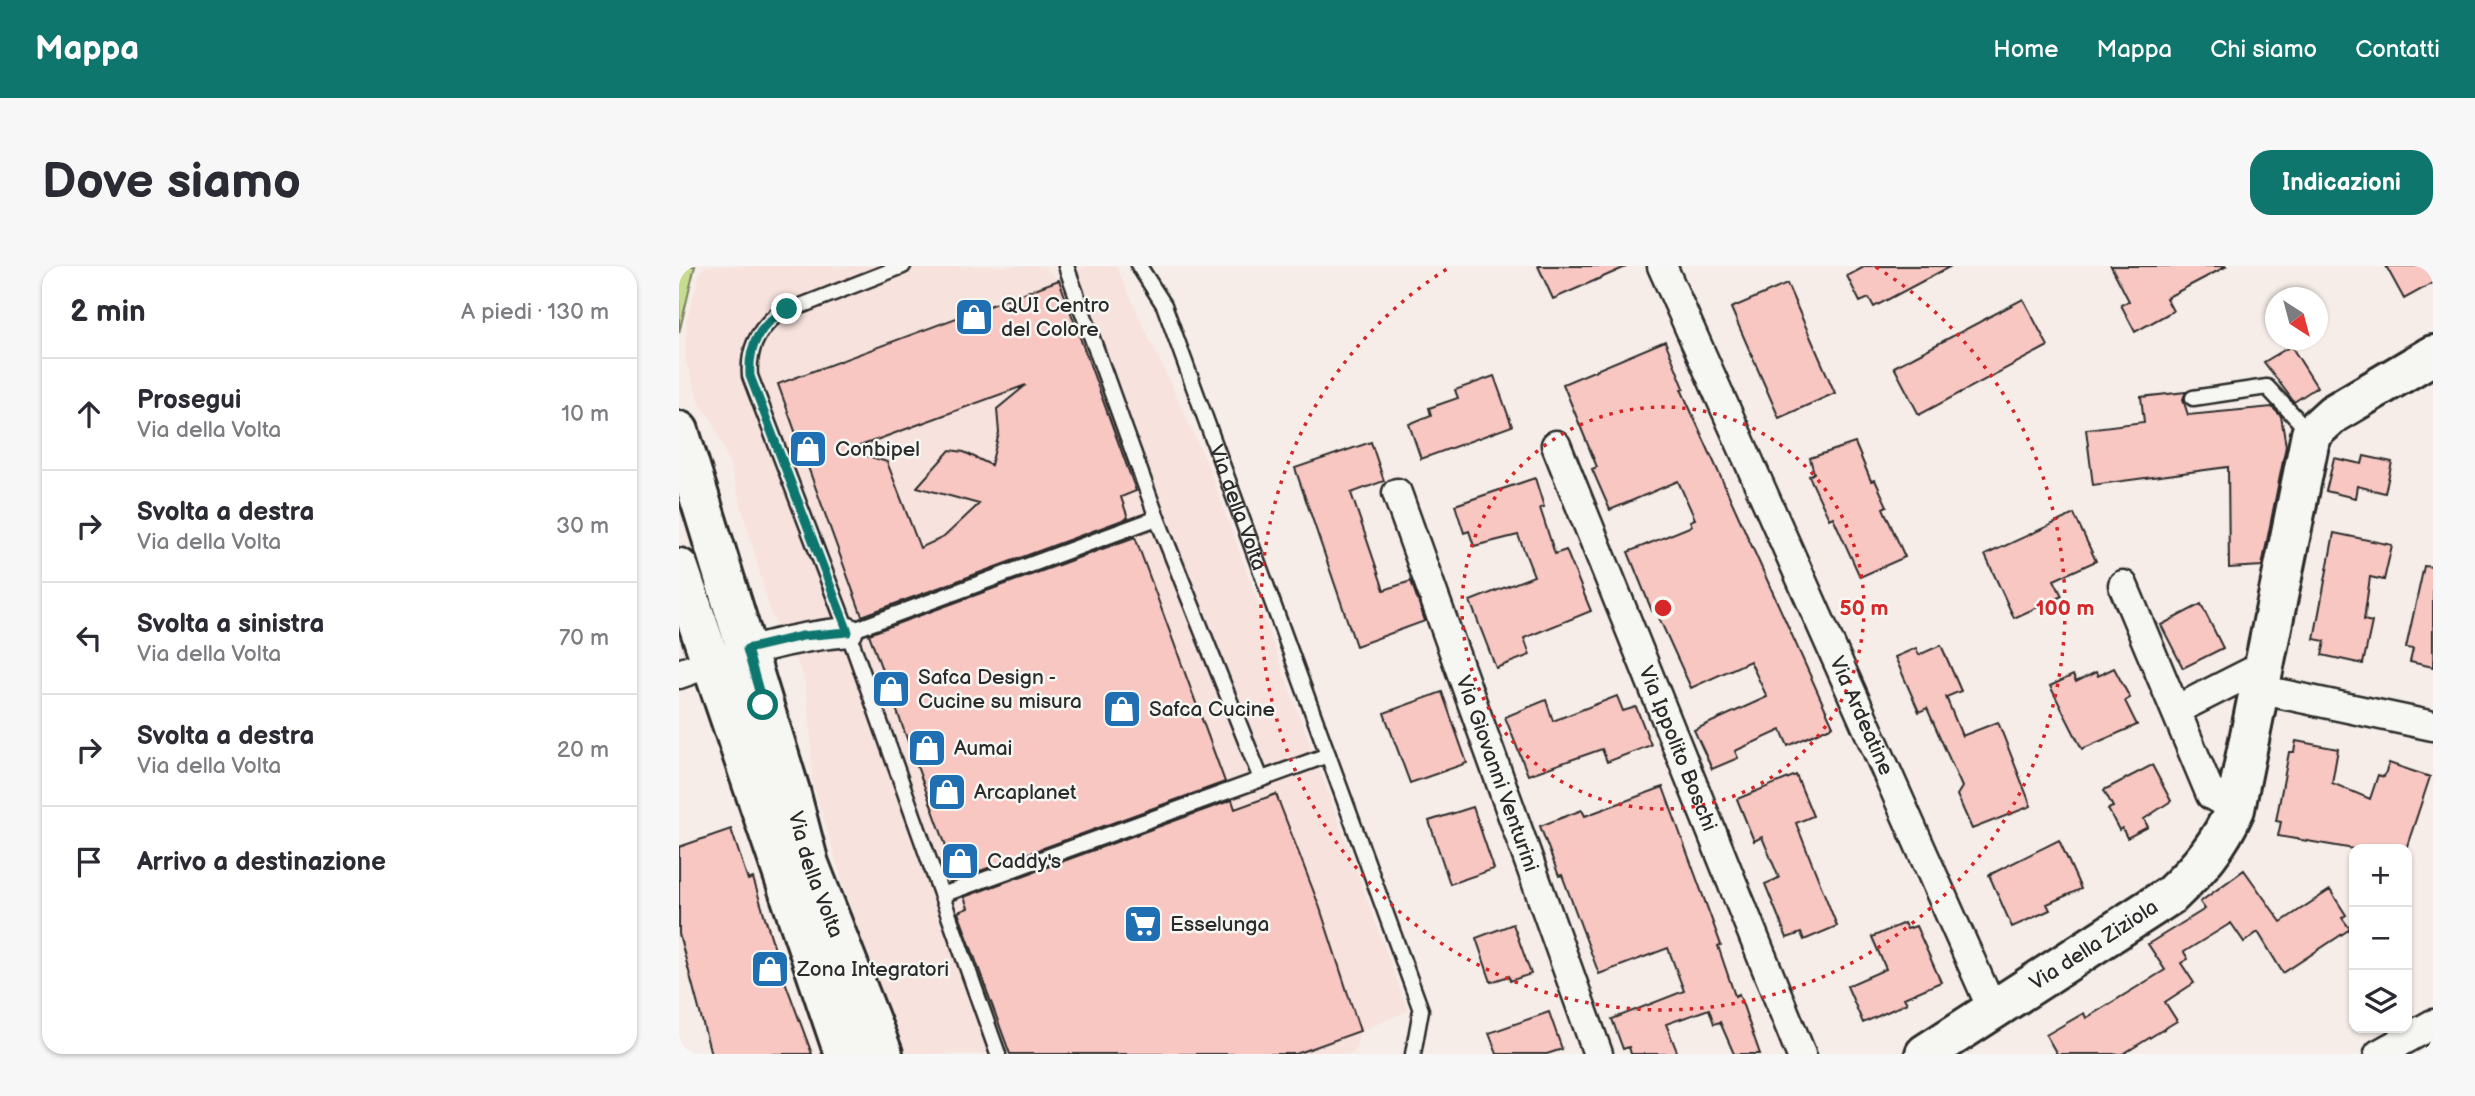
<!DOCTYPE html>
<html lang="it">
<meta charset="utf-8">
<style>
:root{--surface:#fff;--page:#f7f7f7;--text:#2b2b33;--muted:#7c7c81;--line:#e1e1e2;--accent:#0f766e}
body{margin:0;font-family:"Balsamiq Sans",sans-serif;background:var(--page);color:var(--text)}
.controls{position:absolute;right:21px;bottom:21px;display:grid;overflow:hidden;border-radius:14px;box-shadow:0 2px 5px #0004}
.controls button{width:63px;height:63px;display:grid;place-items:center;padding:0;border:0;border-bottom:2px solid var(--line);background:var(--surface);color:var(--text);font:35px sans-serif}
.compass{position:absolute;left:1586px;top:21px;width:63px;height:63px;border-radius:50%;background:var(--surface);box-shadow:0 2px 5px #0004;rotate:144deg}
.stop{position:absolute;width:21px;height:21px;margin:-16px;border:5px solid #0f766e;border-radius:50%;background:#fff}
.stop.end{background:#0f766e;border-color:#fff;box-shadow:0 2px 7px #0008}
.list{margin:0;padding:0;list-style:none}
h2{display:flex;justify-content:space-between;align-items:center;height:91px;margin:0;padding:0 28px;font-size:30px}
h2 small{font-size:23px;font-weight:400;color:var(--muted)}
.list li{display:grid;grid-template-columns:46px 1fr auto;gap:21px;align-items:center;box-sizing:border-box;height:112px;padding:0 28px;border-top:2px solid var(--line)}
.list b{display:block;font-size:26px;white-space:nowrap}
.list p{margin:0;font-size:23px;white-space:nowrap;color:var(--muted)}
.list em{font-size:23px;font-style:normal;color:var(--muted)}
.icon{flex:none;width:38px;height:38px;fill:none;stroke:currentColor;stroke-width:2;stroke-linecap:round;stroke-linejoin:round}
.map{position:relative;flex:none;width:1754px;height:788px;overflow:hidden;border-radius:21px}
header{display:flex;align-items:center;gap:42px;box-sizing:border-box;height:98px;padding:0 35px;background:var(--accent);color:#fff}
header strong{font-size:33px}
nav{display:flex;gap:38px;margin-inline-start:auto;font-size:24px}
.intro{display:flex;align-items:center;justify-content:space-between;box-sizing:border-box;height:168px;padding:0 42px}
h1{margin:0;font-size:49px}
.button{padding:18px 32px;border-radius:21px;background:var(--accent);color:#fff;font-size:24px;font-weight:700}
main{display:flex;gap:42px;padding:0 42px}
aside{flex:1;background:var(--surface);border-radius:21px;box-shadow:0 2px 5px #0004}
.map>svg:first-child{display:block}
</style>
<header>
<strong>Mappa</strong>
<nav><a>Home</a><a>Mappa</a><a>Chi siamo</a><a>Contatti</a></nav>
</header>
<div class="intro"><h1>Dove siamo</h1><a class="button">Indicazioni</a></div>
<main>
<aside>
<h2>2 min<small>A piedi · 130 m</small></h2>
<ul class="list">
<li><svg class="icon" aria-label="ahead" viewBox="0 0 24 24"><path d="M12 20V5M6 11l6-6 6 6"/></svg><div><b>Prosegui</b><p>Via della Volta</p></div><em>10 m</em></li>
<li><svg class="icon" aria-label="right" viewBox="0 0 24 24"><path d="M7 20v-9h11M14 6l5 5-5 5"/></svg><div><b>Svolta a destra</b><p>Via della Volta</p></div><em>30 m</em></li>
<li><svg class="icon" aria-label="left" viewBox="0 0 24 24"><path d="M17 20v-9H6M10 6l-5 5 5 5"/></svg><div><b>Svolta a sinistra</b><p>Via della Volta</p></div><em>70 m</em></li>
<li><svg class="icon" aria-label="right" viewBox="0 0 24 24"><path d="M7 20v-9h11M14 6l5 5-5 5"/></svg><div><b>Svolta a destra</b><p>Via della Volta</p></div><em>20 m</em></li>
<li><svg class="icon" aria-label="arrive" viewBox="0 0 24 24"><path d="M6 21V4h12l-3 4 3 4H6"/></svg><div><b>Arrivo a destinazione</b></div></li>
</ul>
</aside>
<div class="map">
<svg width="1754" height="788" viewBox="0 0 1754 788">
<rect width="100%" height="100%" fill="#f6ede8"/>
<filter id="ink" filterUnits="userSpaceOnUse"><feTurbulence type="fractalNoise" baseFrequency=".0143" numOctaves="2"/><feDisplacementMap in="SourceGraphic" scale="14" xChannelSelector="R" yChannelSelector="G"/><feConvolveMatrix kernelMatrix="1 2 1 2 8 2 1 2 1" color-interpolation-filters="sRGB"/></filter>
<g filter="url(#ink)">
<!-- built -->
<path fill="#f7e2dd" d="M 26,0 L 364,0 L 380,14 L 406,0 L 437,0 L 528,197 L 729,745 L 681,765 L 675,788 L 221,788 L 185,687 L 133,514 L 132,464 L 125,410 L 92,348 L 51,199 L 34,155 L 20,137 L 6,92 L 8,53 L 21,7 Z"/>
<!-- green -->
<path fill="#c8dc91" stroke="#7a845e" stroke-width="2" d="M 0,0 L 16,0 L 0,67 Z"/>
<!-- building -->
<path fill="#f8c7c2" stroke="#2b2b2b" stroke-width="2" fill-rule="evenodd" d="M 859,0 L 949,0 L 874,33 Z
M 1187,0 L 1272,0 L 1195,41 L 1190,32 L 1181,36 L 1168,10 Z
M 1432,0 L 1548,0 L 1487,32 L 1494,45 L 1456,66 L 1442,39 L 1450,35 Z
M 1707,0 L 1754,0 L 1754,17 L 1725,33 Z
M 380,14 L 457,225 L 442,231 L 449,252 L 183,350 L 99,118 ZM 347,119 L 318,143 L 320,167 L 312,199 L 285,186 L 271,184 L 238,221 L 300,238 L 265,271 L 241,282 L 208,196 L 170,184 Z
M 1108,18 L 1156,127 L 1100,152 L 1052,42 Z
M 1344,33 L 1369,80 L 1240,149 L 1215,101 Z
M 986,75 L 1005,122 L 1002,123 L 1154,460 L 1109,480 L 1102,464 L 1056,485 L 1059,492 L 1033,503 L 1015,464 L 1088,431 L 1071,395 L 1012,422 L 976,343 L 973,345 L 949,286 L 1013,260 L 1011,255 L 1016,253 L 999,215 L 931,244 L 913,203 L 918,201 L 884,118 Z
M 1612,80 L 1638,121 L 1615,136 L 1585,96 Z
M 815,110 L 833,160 L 742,193 L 730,158 L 752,149 L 750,142 L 779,132 L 776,124 Z
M 1507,126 L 1504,133 L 1509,149 L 1593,141 L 1602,150 L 1607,180 L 1583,300 L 1550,302 L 1549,201 L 1414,219 L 1407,163 L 1465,156 L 1462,131 Z
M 692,176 L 705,215 L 672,227 L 705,324 L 732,315 L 746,355 L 677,380 L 616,202 Z
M 1176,177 L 1192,215 L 1196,214 L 1208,240 L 1204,242 L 1226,291 L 1181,311 L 1154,251 L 1150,253 L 1130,210 L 1135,207 L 1131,192 Z
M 1685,190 L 1713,196 L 1706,227 L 1678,220 L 1676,232 L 1647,225 L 1655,192 L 1683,198 Z
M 856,212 L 865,241 L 861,242 L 876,288 L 887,284 L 912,345 L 845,372 L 851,389 L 817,402 L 791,335 L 855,310 L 839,269 L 795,280 L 790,265 L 785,267 L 776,239 Z
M 1395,248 L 1417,295 L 1375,314 L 1383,330 L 1335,352 L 1306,289 Z
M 1655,267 L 1713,279 L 1705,314 L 1691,311 L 1685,354 L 1693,356 L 1684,398 L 1643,389 L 1646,375 L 1635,373 Z
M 456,271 L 546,516 L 279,613 L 190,368 Z
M 1745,300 L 1754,301 L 1754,401 L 1731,396 L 1734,383 L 1727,382 Z
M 1522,338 L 1544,382 L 1504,402 L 1482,359 Z
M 1262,379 L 1282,425 L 1267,431 L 1283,470 L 1319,456 L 1352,540 L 1293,563 L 1278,529 L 1283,521 L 1248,442 L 1240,446 L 1216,391 L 1237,382 L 1240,389 Z
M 1435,402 L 1451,432 L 1446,435 L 1458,459 L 1403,483 L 1371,420 L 1394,409 L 1397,416 L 1417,406 L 1419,410 Z
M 763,426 L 788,497 L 731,517 L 705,447 Z
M 938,430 L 944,445 L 957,441 L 972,479 L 928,496 L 923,483 L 849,509 L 826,451 L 867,434 L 874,455 Z
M 1617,475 L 1659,483 L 1653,517 L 1691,533 L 1699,509 L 1705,511 L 1710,497 L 1751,511 L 1727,583 L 1675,583 L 1599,570 L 1602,556 L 1597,555 L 1610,486 L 1615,486 Z
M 1473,499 L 1492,535 L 1465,553 L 1469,561 L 1448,572 L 1443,562 L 1440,564 L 1429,543 L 1434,541 L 1425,524 Z
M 1117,509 L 1134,550 L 1117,557 L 1158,660 L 1125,674 L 1122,667 L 1108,672 L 1086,618 L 1100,612 L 1083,571 L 1075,575 L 1058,533 Z
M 984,521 L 1042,679 L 1039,680 L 1056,730 L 1060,728 L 1081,788 L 1055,788 L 1041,756 L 1035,758 L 1030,743 L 987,758 L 999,788 L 952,788 L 950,781 L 944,783 L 933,753 L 1005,725 L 989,682 L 920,708 L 883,609 L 880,610 L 861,560 L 903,544 L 906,550 Z
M 597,528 L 641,642 L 681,765 L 617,788 L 331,788 L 279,646 L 289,642 L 285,631 L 553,534 L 556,543 Z
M 794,541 L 815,603 L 771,618 L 750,555 Z
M 52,563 L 69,614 L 74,612 L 104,710 L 133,788 L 32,788 L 0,668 L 0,581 Z
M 1380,574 L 1402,623 L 1368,638 L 1371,644 L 1333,661 L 1310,609 Z
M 1565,604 L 1602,656 L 1651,624 L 1667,649 L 1663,652 L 1671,663 L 1604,707 L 1579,666 L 1565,676 L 1552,657 L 1505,686 L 1509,693 L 1502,697 L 1515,717 L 1486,736 L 1498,755 L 1444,788 L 1378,788 L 1367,769 L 1405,747 L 1407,752 L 1486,704 L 1469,678 L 1526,643 L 1521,636 Z
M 1225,657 L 1228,663 L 1237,660 L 1262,716 L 1225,732 L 1228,737 L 1184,757 L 1168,720 L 1207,703 L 1193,671 Z
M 834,658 L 852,708 L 831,715 L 830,710 L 812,716 L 797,672 Z
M 870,746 L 883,783 L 868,788 L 818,788 L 810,767 Z"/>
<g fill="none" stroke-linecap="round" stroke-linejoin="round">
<defs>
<g id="lane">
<path d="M 224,0 L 96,50 C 77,67 69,85 71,110 L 169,366 L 319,788"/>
<path d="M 387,0 L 478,252 L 582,513"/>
<path id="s1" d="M 460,0 L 485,39 L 742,744 L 734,788"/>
<path d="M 1514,132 L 1588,121 L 1631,167"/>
<path d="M 169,366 L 478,252"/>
<path d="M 263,629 L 649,489"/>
</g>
<g id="street">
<path id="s2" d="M 983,0 L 1314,745"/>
<path id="s3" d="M 877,179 L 1122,788"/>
<path id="s4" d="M 718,227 L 919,788"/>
<path d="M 1444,319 L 1532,529 L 1556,543"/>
<path d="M 0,408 C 56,388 109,371 169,366"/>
<path d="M 1598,427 L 1754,460"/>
<path d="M 1497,444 L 1586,399"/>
<path d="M 1700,788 L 1754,758"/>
</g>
<g id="secondary">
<path id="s5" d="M 0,165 L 111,525 L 130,598 L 204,788"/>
<path d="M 0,302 L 165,788"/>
<path id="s6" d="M 1246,788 L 1493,628 C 1520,602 1541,578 1556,543 L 1632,168 L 1654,148 L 1754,89"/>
</g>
</defs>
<!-- lane casing -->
<use href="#lane" stroke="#2b2b2b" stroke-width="19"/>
<!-- street casing -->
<use href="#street" stroke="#2b2b2b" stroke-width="33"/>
<!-- secondary casing -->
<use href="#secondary" stroke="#2b2b2b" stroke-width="44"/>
<!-- lane -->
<use href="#lane" stroke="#f6f6f2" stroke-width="14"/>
<!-- street -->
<use href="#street" stroke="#f6f6f2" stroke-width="28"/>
<!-- secondary -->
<use href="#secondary" stroke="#f6f6f2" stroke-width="38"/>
</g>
</g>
<g fill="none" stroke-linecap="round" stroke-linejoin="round" filter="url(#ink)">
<!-- route -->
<path stroke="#0f766e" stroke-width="9" d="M 84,439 L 68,383 L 123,370 L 169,366 L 71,110 C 69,79 81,58 108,43"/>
</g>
<!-- distance rings -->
<g fill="none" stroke="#d62828" stroke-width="3.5" stroke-dasharray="3.5 7">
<circle cx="984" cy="342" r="201"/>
<path d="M1197 1A402 402 0 1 1 771 1"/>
</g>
<!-- icons -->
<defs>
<symbol id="shop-square" viewBox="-11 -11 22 22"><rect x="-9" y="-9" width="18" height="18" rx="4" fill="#1f6fb2" stroke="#f6f6f2"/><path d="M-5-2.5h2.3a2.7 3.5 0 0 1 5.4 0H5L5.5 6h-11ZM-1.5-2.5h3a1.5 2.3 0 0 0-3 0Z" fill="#fff"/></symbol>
<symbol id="supermarket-square" viewBox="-11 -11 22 22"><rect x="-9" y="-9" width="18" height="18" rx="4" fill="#1f6fb2" stroke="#f6f6f2"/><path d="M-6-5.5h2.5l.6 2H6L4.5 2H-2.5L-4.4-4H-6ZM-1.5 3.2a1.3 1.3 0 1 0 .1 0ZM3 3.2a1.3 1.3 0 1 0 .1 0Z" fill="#fff"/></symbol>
</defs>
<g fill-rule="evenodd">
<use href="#shop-square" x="273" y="29" width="44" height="44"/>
<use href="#shop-square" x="107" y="161" width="44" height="44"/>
<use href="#shop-square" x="190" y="401" width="44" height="44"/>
<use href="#shop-square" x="421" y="421" width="44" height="44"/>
<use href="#shop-square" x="226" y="460" width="44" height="44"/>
<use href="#shop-square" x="246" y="504" width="44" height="44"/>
<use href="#shop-square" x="259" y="573" width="44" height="44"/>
<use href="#supermarket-square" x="442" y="636" width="44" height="44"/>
<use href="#shop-square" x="69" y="681" width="44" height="44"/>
</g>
<g text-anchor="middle" stroke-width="5" stroke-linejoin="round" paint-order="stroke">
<!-- poi labels -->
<g font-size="21" fill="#2b2b2b" stroke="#f6f6f2" text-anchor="start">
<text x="322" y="46">QUI Centro<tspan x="322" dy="24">del Colore</tspan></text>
<text x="156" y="190">Conbipel</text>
<text x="239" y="418">Safca Design -<tspan x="239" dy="24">Cucine su misura</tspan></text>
<text x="470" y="450">Safca Cucine</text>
<text x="275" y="489">Aumai</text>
<text x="295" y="533">Arcaplanet</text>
<text x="308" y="602">Caddy's</text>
<text x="491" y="665">Esselunga</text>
<text x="118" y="710">Zona Integratori</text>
</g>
<!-- street labels -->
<g font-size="21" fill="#2b2b2b" stroke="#f6f6f2">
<text dy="7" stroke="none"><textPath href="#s1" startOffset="262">Via della Volta</textPath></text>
<text dy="7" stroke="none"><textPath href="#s2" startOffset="492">Via Ardeatine</textPath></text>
<text dy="7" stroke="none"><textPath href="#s3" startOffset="327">Via Ippolito Boschi</textPath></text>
<text dy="7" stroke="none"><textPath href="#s4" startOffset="298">Via Giovanni Venturini</textPath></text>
<text dy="7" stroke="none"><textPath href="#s5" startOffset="464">Via della Volta</textPath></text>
<text dy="7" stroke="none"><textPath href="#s6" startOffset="201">Via della Ziziola</textPath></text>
</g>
</g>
<circle cx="984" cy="342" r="10" fill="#d62828" stroke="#f6f6f2" stroke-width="3.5"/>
<g font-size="21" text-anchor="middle" font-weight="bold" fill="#d62828" stroke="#f6f6f2" stroke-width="5" stroke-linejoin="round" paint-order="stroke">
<text x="1185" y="349">50 m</text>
<text x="1386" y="349">100 m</text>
</g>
</svg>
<div class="controls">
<button>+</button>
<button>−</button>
<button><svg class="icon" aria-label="layers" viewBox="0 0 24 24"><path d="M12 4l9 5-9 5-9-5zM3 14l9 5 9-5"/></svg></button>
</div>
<svg class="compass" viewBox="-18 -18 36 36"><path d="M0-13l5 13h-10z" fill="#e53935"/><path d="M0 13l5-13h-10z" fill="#7c7c81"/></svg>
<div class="stop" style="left:84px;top:439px"></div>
<div class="stop end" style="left:108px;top:43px"></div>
</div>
</main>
